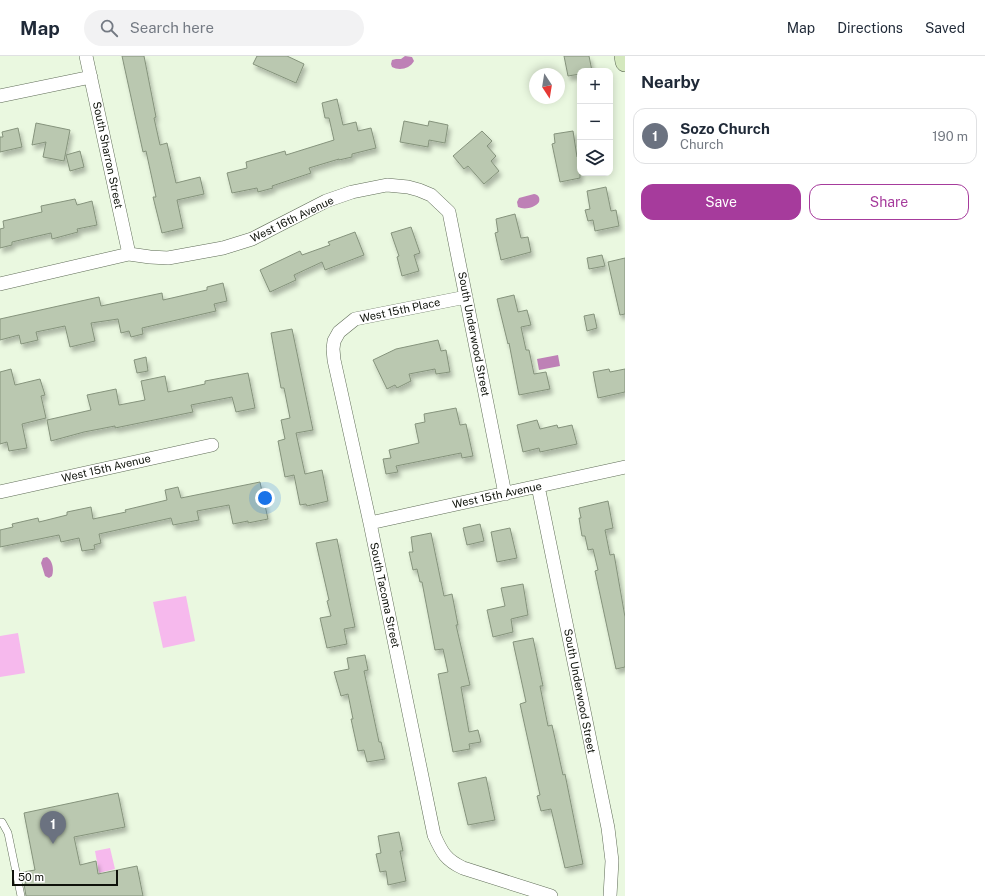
<!DOCTYPE html>
<meta charset="utf-8">
<style>
:root{--surface:#fff;--page:#f2f2f3;--text:#1f2937;--muted:#747a83;--line:#e0e1e3;--accent:#a63b9c}
body{margin:0;font-family:"Public Sans",sans-serif;background:var(--page);color:var(--text)}
.controls{position:absolute;right:12px;top:12px;display:grid;overflow:hidden;border-radius:8px;box-shadow:0 2px 10px #0003}
.controls button{width:36px;height:36px;display:grid;place-items:center;padding:0;border:0;border-bottom:1px solid var(--line);background:var(--surface);color:var(--text);font:20px sans-serif}
.compass{position:absolute;left:529px;top:12px;width:36px;height:36px;border-radius:50%;background:var(--surface);box-shadow:0 2px 10px #0003;rotate:168deg}
.scale{position:absolute;left:12px;bottom:10px;width:106px;box-sizing:border-box;padding-left:4px;border:2px solid #0e120a;border-top:0;font-size:11px;line-height:14px;white-space:nowrap;color:#0e120a;-webkit-text-stroke:3px #fff;paint-order:stroke}
.you{position:absolute;left:265px;top:442px;width:14px;height:14px;margin:-10px;border:3px solid #fff;border-radius:50%;background:#1a73e8;box-shadow:0 0 0 6px #1a73e833}
.badge{display:grid;place-items:center;width:26px;height:26px;border-radius:50%;background:var(--accent);color:#fff;font-size:13px;font-weight:700}
.pin{position:absolute;translate:-50% -33px;filter:drop-shadow(0 1px 2px #0008)}
.pin::after{content:'';position:absolute;top:21px;width:14px;height:12px;background:inherit;clip-path:polygon(0 0,100% 0,50% 100%)}
.list{margin:0;padding:0;list-style:none}
h2{display:flex;justify-content:space-between;align-items:center;height:52px;margin:0;padding:0 16px;font-size:17px}
h2 small{font-size:13px;font-weight:400;color:var(--muted)}
.list li{display:grid;grid-template-columns:26px 1fr auto;gap:12px;align-items:center;box-sizing:border-box;height:56px;margin:0 8px 8px;padding:0 8px;border:1px solid var(--line);border-radius:12px}
.list b{display:block;font-size:15px;white-space:nowrap}
.list p{margin:0;font-size:13px;white-space:nowrap;color:var(--muted)}
.list em{font-size:13px;font-style:normal;color:var(--muted)}
.actions{display:flex;gap:8px;padding:12px 16px}
.actions a{flex:1;padding:9px 0;border:1px solid var(--accent);border-radius:12px;text-align:center;font-size:14px;color:var(--accent)}
.actions .main{background:var(--accent);color:#fff}
.icon{flex:none;width:22px;height:22px;fill:none;stroke:currentColor;stroke-width:2;stroke-linecap:round;stroke-linejoin:round}
.map{position:relative;flex:none;width:625px;height:840px;overflow:hidden}
header{display:flex;align-items:center;gap:24px;box-sizing:border-box;height:56px;padding:0 20px;background:var(--surface);border-bottom:1px solid var(--line)}
header strong{font-size:19px}
nav{display:flex;gap:22px;margin-inline-start:auto;font-size:14px}
.search{width:280px;height:36px;background:var(--page);display:flex;align-items:center;gap:10px;box-sizing:border-box;padding:0 14px;border-radius:22px;color:var(--muted);font-size:15px}
main{display:flex}
aside{flex:1;background:var(--surface)}
.map>svg:first-child{display:block}
</style>
<header>
<strong>Map</strong>
<div class="search"><svg class="icon" aria-label="search" viewBox="0 0 24 24"><circle cx="10" cy="10" r="6"/><path d="M15 15l6 6"/></svg>Search here</div>
<nav><a>Map</a><a>Directions</a><a>Saved</a></nav>
</header>
<main>
<div class="map">
<svg width="625" height="840" viewBox="0 0 625 840">
<defs>
<filter id="shadow"><feDropShadow dx="2.5" dy="4.5" stdDeviation="2" flood-color="#0004"/></filter>
</defs>
<rect width="100%" height="100%" fill="#eaf8e0"/>
<!-- green -->
<path fill="#f6b9ed" d="M 186,540 L 195,585 L 163,592 L 153,546 Z
M 18,577 L 25,617 L 0,621 L 0,580 Z
M 110,792 L 115,813 L 99,817 L 95,795 Z"/>
<!-- water -->
<path fill="#be81b6" d="M 405,0 L 412,1 L 414,5 C 410,13 399,15 392,11 L 391,8 L 392,4 L 396,3 L 401,3 Z
M 534,138 C 539,139 540,142 539,146 C 535,152 524,154 518,151 L 517,146 L 519,142 Z
M 558,299 L 560,310 L 539,314 L 537,303 Z
M 47,501 C 53,505 54,514 52,520 L 49,522 L 45,520 L 41,507 L 43,502 Z"/>
<!-- building -->
<path fill="#bac8b0" stroke="#85937c" filter="url(#shadow)" d="M 122,0 L 144,0 L 156,61 L 154,62 L 160,89 L 167,87 L 176,127 L 200,121 L 204,138 L 177,144 L 183,172 L 162,177 L 153,141 L 156,141 L 146,95 L 143,96 Z
M 257,0 L 287,0 L 304,8 L 296,27 L 253,8 Z
M 564,0 L 589,0 L 592,15 L 580,15 L 580,18 L 568,20 Z
M 337,43 L 343,69 L 356,66 L 358,75 L 371,72 L 376,92 L 352,98 L 352,101 L 339,104 L 339,103 L 309,112 L 311,117 L 272,130 L 273,132 L 258,136 L 257,132 L 232,137 L 227,117 L 247,112 L 246,106 L 285,95 L 286,99 L 334,84 L 329,62 L 325,62 L 322,47 Z
M 404,65 L 428,70 L 429,65 L 448,69 L 445,87 L 429,84 L 428,91 L 400,86 Z
M 36,67 L 70,74 L 64,105 L 43,101 L 46,86 L 32,89 Z
M 18,72 L 22,91 L 0,96 L 0,81 L 3,81 L 2,76 Z
M 482,75 L 492,85 L 487,90 L 496,100 L 491,105 L 499,115 L 484,128 L 468,110 L 464,113 L 453,100 Z
M 573,75 L 577,101 L 580,100 L 580,122 L 560,126 L 552,88 L 555,87 L 554,78 Z
M 80,95 L 84,111 L 70,115 L 66,99 Z
M 606,131 L 611,155 L 616,154 L 619,170 L 595,175 L 593,164 L 588,165 L 585,154 L 590,153 L 587,135 Z
M 75,143 L 77,149 L 92,145 L 97,169 L 77,173 L 78,176 L 52,183 L 51,177 L 12,186 L 12,189 L 0,192 L 0,173 L 4,172 L 3,165 L 42,156 L 41,150 Z
M 515,158 L 521,182 L 528,181 L 531,196 L 501,204 L 495,177 L 498,176 L 496,163 Z
M 411,171 L 420,197 L 414,199 L 419,215 L 402,220 L 397,201 L 399,200 L 391,177 Z
M 355,176 L 364,199 L 325,214 L 322,206 L 294,219 L 296,224 L 270,236 L 260,214 L 300,195 L 302,199 L 330,189 L 328,186 Z
M 602,199 L 605,210 L 589,213 L 587,202 Z
M 625,202 L 625,258 L 620,259 L 608,206 Z
M 223,227 L 227,245 L 214,248 L 216,255 L 142,272 L 143,278 L 131,281 L 129,275 L 121,277 L 118,263 L 91,267 L 95,285 L 70,291 L 65,270 L 36,276 L 38,284 L 21,288 L 19,279 L 0,284 L 0,263 L 99,241 L 101,250 L 162,237 L 163,244 L 207,234 L 207,231 Z
M 514,239 L 518,256 L 527,254 L 531,269 L 521,271 L 526,294 L 529,294 L 534,318 L 546,316 L 550,333 L 519,339 L 509,287 L 508,288 L 497,243 Z
M 594,258 L 597,272 L 587,275 L 584,260 Z
M 292,273 L 313,374 L 296,377 L 305,418 L 322,414 L 328,445 L 307,450 L 306,448 L 300,449 L 294,419 L 285,421 L 278,385 L 285,383 L 281,364 L 290,362 L 284,332 L 281,332 L 271,277 Z
M 438,284 L 441,295 L 446,294 L 450,316 L 436,318 L 435,313 L 409,318 L 411,325 L 397,332 L 395,329 L 387,333 L 373,304 L 396,293 Z
M 146,301 L 148,315 L 137,317 L 134,304 Z
M 11,313 L 15,329 L 40,323 L 45,339 L 41,340 L 46,362 L 22,368 L 27,392 L 9,395 L 7,386 L 0,388 L 0,316 Z
M 609,313 L 610,316 L 625,313 L 625,336 L 598,342 L 593,316 Z
M 248,317 L 255,352 L 236,356 L 232,341 L 191,349 L 193,356 L 115,372 L 115,370 L 84,376 L 51,385 L 47,364 L 91,354 L 87,339 L 116,333 L 119,349 L 145,344 L 141,325 L 165,320 L 168,336 L 205,328 L 205,325 Z
M 456,352 L 460,369 L 466,368 L 473,400 L 462,402 L 461,397 L 396,410 L 398,416 L 386,418 L 383,403 L 391,402 L 389,394 L 419,387 L 415,368 L 425,366 L 424,358 Z
M 537,364 L 540,373 L 557,369 L 558,372 L 572,369 L 577,388 L 540,396 L 539,392 L 523,396 L 517,369 Z
M 260,426 L 268,463 L 248,467 L 248,465 L 233,468 L 229,449 L 197,455 L 199,464 L 173,469 L 171,462 L 99,478 L 101,487 L 94,489 L 95,493 L 82,495 L 79,482 L 61,486 L 59,479 L 0,491 L 0,474 L 13,471 L 12,468 L 38,462 L 39,466 L 67,459 L 67,456 L 91,451 L 93,463 L 126,456 L 125,454 L 167,444 L 165,434 L 178,431 L 181,442 Z
M 608,445 L 613,472 L 605,474 L 610,499 L 614,498 L 625,561 L 625,611 L 616,613 L 595,515 L 598,514 L 593,493 L 588,494 L 585,480 L 582,480 L 579,462 L 581,462 L 579,452 Z
M 480,468 L 484,485 L 467,489 L 463,472 Z
M 510,472 L 517,502 L 497,506 L 491,476 Z
M 431,477 L 444,540 L 452,538 L 458,569 L 456,569 L 470,629 L 461,631 L 469,676 L 478,674 L 481,686 L 469,688 L 470,693 L 453,696 L 438,618 L 448,616 L 443,593 L 435,594 L 422,526 L 420,526 L 417,513 L 413,514 L 409,496 L 413,496 L 411,481 Z
M 337,483 L 355,571 L 344,573 L 347,588 L 327,592 L 320,562 L 331,560 L 327,545 L 329,544 L 316,487 Z
M 523,528 L 528,559 L 511,563 L 513,576 L 493,581 L 487,554 L 505,550 L 501,532 Z
M 533,582 L 543,630 L 540,630 L 548,670 L 552,669 L 563,719 L 565,718 L 583,808 L 565,812 L 551,753 L 541,755 L 537,740 L 540,739 L 520,648 L 526,646 L 513,586 Z
M 365,599 L 368,614 L 364,615 L 379,686 L 381,686 L 385,703 L 367,706 L 364,694 L 358,695 L 351,663 L 353,663 L 348,638 L 341,640 L 334,616 L 349,613 L 347,602 Z
M 486,721 L 495,764 L 468,769 L 458,727 Z
M 118,737 L 125,771 L 74,781 L 80,809 L 96,805 L 98,818 L 137,810 L 143,840 L 26,840 L 24,828 L 26,828 L 23,816 L 35,814 L 24,757 Z
M 399,776 L 403,795 L 400,795 L 406,825 L 388,829 L 386,815 L 380,816 L 376,798 L 381,797 L 378,780 Z"/>
<g fill="none" stroke-linecap="round" stroke-linejoin="round">
<defs>
<path id="lane" d="M 0,766 L 2,766 L 8,777 L 21,840"/>
<path id="street" d="M 86,0 L 129,198
M 0,40 L 91,21
M 0,228 L 129,198 L 150,201 L 168,202 L 223,192 L 252,183 L 326,145 L 352,136 L 387,129 L 408,131 L 419,134 L 431,139 L 449,156 L 505,438
M 466,241 L 355,263 L 339,276 L 334,285 L 333,293 L 334,304 L 370,467 L 434,779 C 442,797 446,804 463,812 L 551,840
M 538,430 L 608,772 L 612,805 L 610,840
M 0,436 L 212,389
M 370,467 L 625,411"/>
<path id="secondary" d="M 624,0 L 625,6"/>
</defs>
<!-- lane casing -->
<use href="#lane" stroke="#606d58" stroke-width="8"/>
<!-- street casing -->
<use href="#street" stroke="#606d58" stroke-width="14"/>
<!-- secondary casing -->
<use href="#secondary" stroke="#606d58" stroke-width="20"/>
<!-- lane -->
<use href="#lane" stroke="#fff" stroke-width="7"/>
<!-- street -->
<use href="#street" stroke="#fff" stroke-width="13"/>
<!-- secondary -->
<use href="#secondary" stroke="#d4e8be" stroke-width="19"/>
</g>
<g text-anchor="middle" stroke-width="3" stroke-linejoin="round" paint-order="stroke">
<!-- street labels -->
<g font-size="11" fill="#0e120a" stroke="#fff">
<text transform="translate(108 99) rotate(78)" y="4">South Sharron Street</text>
<text transform="translate(292 163) rotate(-26)" y="4">West 16th Avenue</text>
<text transform="translate(400 254) rotate(-12)" y="4">West 15th Place</text>
<text transform="translate(474 278) rotate(79)" y="4">South Underwood Street</text>
<text transform="translate(106 412) rotate(-13)" y="4">West 15th Avenue</text>
<text transform="translate(497 439) rotate(-12)" y="4">West 15th Avenue</text>
<text transform="translate(385 539) rotate(78)" y="4">South Tacoma Street</text>
<text transform="translate(580 635) rotate(79)" y="4">South Underwood Street</text>
</g>
</g>
</svg>
<div class="controls">
<button>+</button>
<button>−</button>
<button><svg class="icon" aria-label="layers" viewBox="0 0 24 24"><path d="M12 4l9 5-9 5-9-5zM3 14l9 5 9-5"/></svg></button>
</div>
<svg class="compass" viewBox="-18 -18 36 36"><path d="M0-13l5 13h-10z" fill="#e53935"/><path d="M0 13l5-13h-10z" fill="#747a83"/></svg>
<div class="scale">50 m</div>
<div class="you"></div>
<div class="pin badge" style="left:53px;top:788px;background:#6b7280">1</div>
</div>
<aside>
<h2>Nearby<small></small></h2>
<ul class="list">
<li><span class="badge" style="background:#6b7280">1</span><div><b>Sozo Church</b><p>Church</p></div><em>190 m</em></li>
</ul>
<div class="actions"><a class="main">Save</a><a>Share</a></div>
</aside>
</main>
